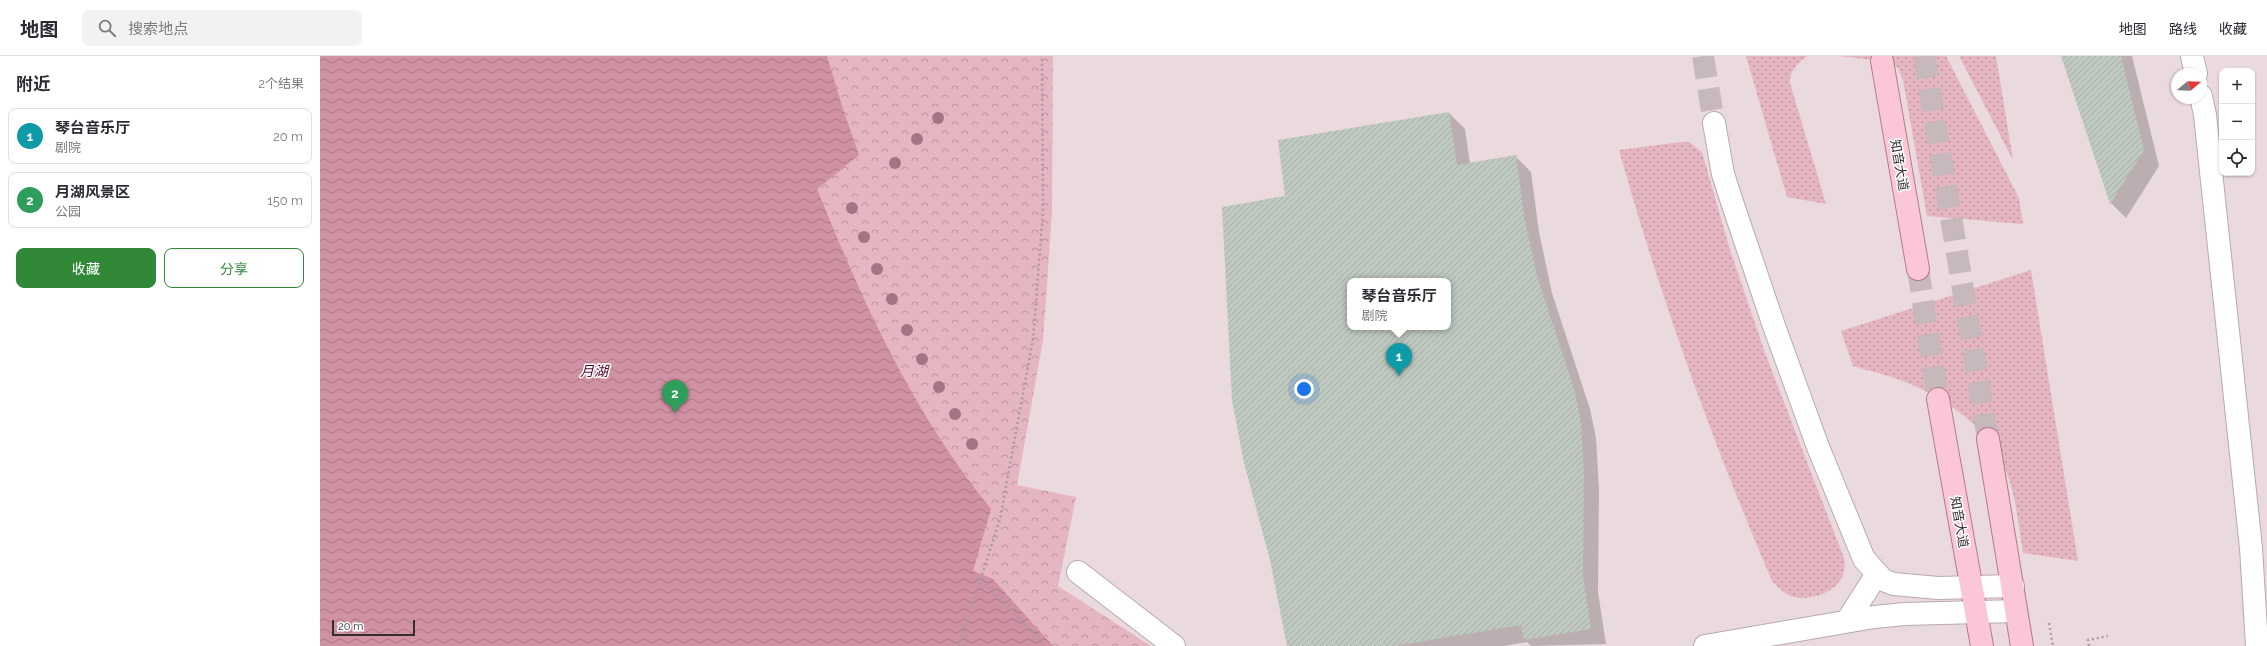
<!DOCTYPE html>
<html lang="zh">
<meta charset="utf-8">
<style>
:root{--surface:#fff;--page:#f2f2f3;--text:#2b2b33;--muted:#7c7c81;--line:#e1e1e2;--accent:#318938}
body{margin:0;font-family:Raleway,"Noto Sans SC",sans-serif;background:var(--page);color:var(--text)}
.controls{position:absolute;right:12px;top:12px;display:grid;overflow:hidden;border-radius:8px;box-shadow:0 1px 3px #0004}
.controls button{width:36px;height:36px;display:grid;place-items:center;padding:0;border:0;border-bottom:1px solid var(--line);background:var(--surface);color:var(--text);font:20px sans-serif}
.compass{position:absolute;left:1851px;top:12px;width:36px;height:36px;border-radius:50%;background:var(--surface);box-shadow:0 1px 3px #0004;rotate:71deg}
.scale{position:absolute;left:12px;bottom:10px;width:83px;box-sizing:border-box;padding-left:4px;border:2px solid #342e30;border-top:0;font-size:11px;line-height:14px;white-space:nowrap;color:#342e30;-webkit-text-stroke:3px #fff;paint-order:stroke}
.you{position:absolute;left:984px;top:333px;width:14px;height:14px;margin:-10px;border:3px solid #fff;border-radius:50%;background:#1a73e8;box-shadow:0 0 0 6px #1a73e833}
.badge{display:grid;place-items:center;width:26px;height:26px;border-radius:50%;background:var(--accent);color:#fff;font-size:13px;font-weight:700}
.pin{position:absolute;translate:-50% -33px;filter:drop-shadow(0 1px 2px #0008)}
.pin::after{content:'';position:absolute;top:21px;width:14px;height:12px;background:inherit;clip-path:polygon(0 0,100% 0,50% 100%)}
.popup{position:absolute;left:1027px;top:222px;width:104px;height:52px;box-sizing:border-box;display:grid;place-content:center;border-radius:8px;background:var(--surface);filter:drop-shadow(0 1px 3px #0005);font-size:13px;white-space:nowrap;color:var(--muted)}
.popup b{font-size:15px;color:var(--text)}
.popup::after{content:'';position:absolute;left:50%;top:100%;margin-left:-8px;border:8px solid transparent;border-top-color:var(--surface)}
.list{margin:0;padding:0;list-style:none}
h2{display:flex;justify-content:space-between;align-items:center;height:52px;margin:0;padding:0 16px;font-size:17px}
h2 small{font-size:13px;font-weight:400;color:var(--muted)}
.list li{display:grid;grid-template-columns:26px 1fr auto;gap:12px;align-items:center;box-sizing:border-box;height:56px;margin:0 8px 8px;padding:0 8px;border:1px solid var(--line);border-radius:8px}
.list b{display:block;font-size:15px;white-space:nowrap}
.list p{margin:0;font-size:13px;white-space:nowrap;color:var(--muted)}
.list em{font-size:13px;font-style:normal;color:var(--muted)}
.actions{display:flex;gap:8px;padding:12px 16px}
.actions a{flex:1;padding:9px 0;border:1px solid var(--accent);border-radius:8px;text-align:center;font-size:14px;color:var(--accent)}
.actions .main{background:var(--accent);color:#fff}
.icon{flex:none;width:22px;height:22px;fill:none;stroke:currentColor;stroke-width:2;stroke-linecap:round;stroke-linejoin:round}
.map{position:relative;flex:none;width:1947px;height:590px;overflow:hidden}
header{display:flex;align-items:center;gap:24px;box-sizing:border-box;height:56px;padding:0 20px;background:var(--surface);border-bottom:1px solid var(--line)}
header strong{font-size:19px}
nav{display:flex;gap:22px;margin-inline-start:auto;font-size:14px}
.search{width:280px;height:36px;background:var(--page);display:flex;align-items:center;gap:10px;box-sizing:border-box;padding:0 14px;border-radius:8px;color:var(--muted);font-size:15px}
main{display:flex}
aside{flex:1;background:var(--surface)}
.map>svg:first-child{display:block}
</style>
<header>
<strong>地图</strong>
<div class="search"><svg class="icon" aria-label="search" viewBox="0 0 24 24"><circle cx="10" cy="10" r="6"/><path d="M15 15l6 6"/></svg>搜索地点</div>
<nav><a>地图</a><a>路线</a><a>收藏</a></nav>
</header>
<main>
<aside>
<h2>附近<small>2个结果</small></h2>
<ul class="list">
<li><span class="badge" style="background:#0f9aa8">1</span><div><b>琴台音乐厅</b><p>剧院</p></div><em>20 m</em></li>
<li><span class="badge" style="background:#2e9e5b">2</span><div><b>月湖风景区</b><p>公园</p></div><em>150 m</em></li>
</ul>
<div class="actions"><a class="main">收藏</a><a>分享</a></div>
</aside>
<div class="map">
<svg width="1947" height="590" viewBox="0 0 1947 590">
<defs>
<pattern id="grass-dots" width="8" height="8" patternUnits="userSpaceOnUse"><rect width="8" height="8" fill="#e6b5c2"/><path d="M2 2h.1M6 6h.1" fill="none" stroke="#bb949e" stroke-width="1.8" stroke-linecap="round"/></pattern>
<pattern id="park-crowns" width="20" height="18" patternUnits="userSpaceOnUse"><rect width="20" height="18" fill="#e6b5c2"/><path d="M2 6a3 3 0 1 1 6 0M12 15a3 3 0 1 1 6 0" fill="none" stroke="#bb949e"/></pattern>
<pattern id="water-waves" width="16" height="10" patternUnits="userSpaceOnUse"><rect width="16" height="10" fill="#d091a3"/><path d="M0 5q4-4 8 0t8 0" fill="none" stroke="#aa7785"/></pattern>
<pattern id="building-hatch" width="6" height="6" patternUnits="userSpaceOnUse"><rect width="6" height="6" fill="#bfc9bf"/><path d="M-1 1l2-2M0 6l6-6M5 7l2-2" fill="none" stroke="#a5ada4"/></pattern>
</defs>
<rect width="100%" height="100%" fill="#eadade"/>
<!-- grass -->
<path fill="url(#grass-dots)" d="M 1426,0 L 1487,0 C 1478,7 1469,15 1470,27 L 1506,148 L 1467,141 Z
M 1519,0 L 1626,0 L 1699,142 L 1703,168 L 1607,160 L 1583,24 L 1578,12 L 1570,6 Z
M 1639,0 L 1676,0 L 1693,104 Z
M 1362,86 L 1369,86 L 1382,96 L 1410,194 L 1444,294 L 1524,502 C 1531,531 1494,548 1471,540 C 1463,537 1458,531 1452,525 C 1391,382 1341,244 1299,94 Z
M 1711,214 L 1758,505 L 1703,497 C 1698,465 1695,428 1679,400 C 1660,366 1620,340 1585,326 C 1568,319 1550,315 1533,310 L 1521,275 Z"/>
<!-- park -->
<path fill="url(#park-crowns)" d="M 0,0 L 733,0 L 732,155 L 726,242 L 723,284 L 697,429 L 756,441 L 738,530 L 831,590 L 0,590 Z"/>
<!-- water -->
<path fill="url(#water-waves)" d="M 0,0 L 507,0 L 522,50 L 539,99 L 497,133 C 544,249 592,355 671,453 L 653,515 L 673,523 L 733,590 L 0,590 Z"/>
<!-- shadow -->
<path fill="#0003" fill-rule="evenodd" d="M 1742,0 L 1812,0 L 1839,110 L 1806,162 L 1791,147 Z
M 1129,57 L 1145,73 L 1150,108 L 1195,100 L 1211,116 L 1219,176 L 1232,237 L 1270,353 L 1276,382 L 1279,434 L 1278,536 L 1286,588 L 1211,590 L 1207,586 L 1183,590 L 967,590 L 966,140 ZM 1030,225 L 1128,225 L 1128,271 L 1030,271 Z"/>
<!-- building -->
<path fill="url(#building-hatch)" fill-rule="evenodd" d="M 1741,0 L 1801,0 L 1824,94 L 1790,148 Z
M 1129,56 L 1137,109 L 1196,99 L 1204,160 L 1217,220 L 1255,336 L 1261,366 L 1264,418 L 1263,519 L 1271,573 L 1204,584 L 1201,569 L 1074,590 L 967,590 L 950,504 L 924,407 L 912,344 L 902,151 L 965,140 L 958,84 ZM 1030,225 L 1128,225 L 1128,271 L 1030,271 Z"/>
<g fill="none" stroke-linecap="round" stroke-linejoin="round">
<!-- minor-tunnel -->
<path stroke="#c6b8bb" stroke-width="22" stroke-dasharray="22 11" stroke-linecap="butt" d="M 1383,0 L 1394,67"/>
<!-- major-tunnel -->
<path stroke="#c6b8bb" stroke-width="22" stroke-dasharray="22 11" stroke-linecap="butt" d="M 1604,0 L 1668,383
M 1598,213 L 1618,343"/>
<defs>
<path id="minor" d="M 1872,0 L 1876,18
M 1881,40 L 1885,59 L 1931,492 L 1937,590
M 1394,67 L 1403,118 L 1412,146 L 1454,270 L 1498,391 L 1544,503 L 1563,524 L 1574,528 L 1618,532 L 1693,530
M 758,516 L 854,590
M 1527,565 L 1557,518
M 1385,590 L 1554,561 L 1585,558 L 1696,555"/>
<path id="major" d="M 1562,5 L 1598,213
M 1618,343 L 1662,590
M 1668,383 L 1702,590"/>
</defs>
<!-- minor casing -->
<use href="#minor" stroke="#b8a9ad" stroke-width="24"/>
<!-- major casing -->
<use href="#major" stroke="#b3788a" stroke-width="24"/>
<!-- path -->
<path stroke="#a79b9e" stroke-width="2.5" stroke-dasharray="2 3" stroke-linecap="butt" d="M 662,525 L 686,547 L 724,590
M 1729,567 L 1733,590
M 639,590 L 680,463 L 713,283 L 723,156 L 722,0
M 1769,590 L 1768,584 L 1788,580"/>
<!-- minor -->
<use href="#minor" stroke="#fff" stroke-width="22"/>
<!-- major -->
<use href="#major" stroke="#fbc6d6" stroke-width="22"/>
</g>
<!-- trees -->
<g fill="#a47485">
<circle cx="618" cy="62" r="6"/>
<circle cx="597" cy="83" r="6"/>
<circle cx="575" cy="107" r="6"/>
<circle cx="532" cy="152" r="6"/>
<circle cx="544" cy="181" r="6"/>
<circle cx="557" cy="213" r="6"/>
<circle cx="572" cy="243" r="6"/>
<circle cx="587" cy="274" r="6"/>
<circle cx="602" cy="303" r="6"/>
<circle cx="619" cy="331" r="6"/>
<circle cx="635" cy="358" r="6"/>
<circle cx="652" cy="388" r="6"/>
</g>
<g text-anchor="middle" stroke-width="3" stroke-linejoin="round" paint-order="stroke">
<!-- street labels -->
<g font-size="13" fill="#342e30" stroke="#fff">
<text transform="translate(1580 109) rotate(80)" y="5">知音大道</text>
<text transform="translate(1640 466) rotate(80)" y="5">知音大道</text>
</g>
<!-- water labels -->
<g font-size="14" font-style="italic" fill="#510428" stroke="#fff">
<text x="274" y="320">月湖</text>
</g>
</g>
</svg>
<div class="controls">
<button>+</button>
<button>−</button>
<button><svg class="icon" aria-label="locate" viewBox="0 0 24 24"><circle cx="12" cy="12" r="6"/><path d="M12 2v4M12 18v4M2 12h4M18 12h4"/></svg></button>
</div>
<svg class="compass" viewBox="-18 -18 36 36"><path d="M0-13l5 13h-10z" fill="#e53935"/><path d="M0 13l5-13h-10z" fill="#7c7c81"/></svg>
<div class="scale">20 m</div>
<div class="you"></div>
<div class="pin badge" style="left:1079px;top:320px;background:#0f9aa8">1</div>
<div class="popup"><b>琴台音乐厅</b>剧院</div>
<div class="pin badge" style="left:355px;top:357px;background:#2e9e5b">2</div>
</div>
</main>
